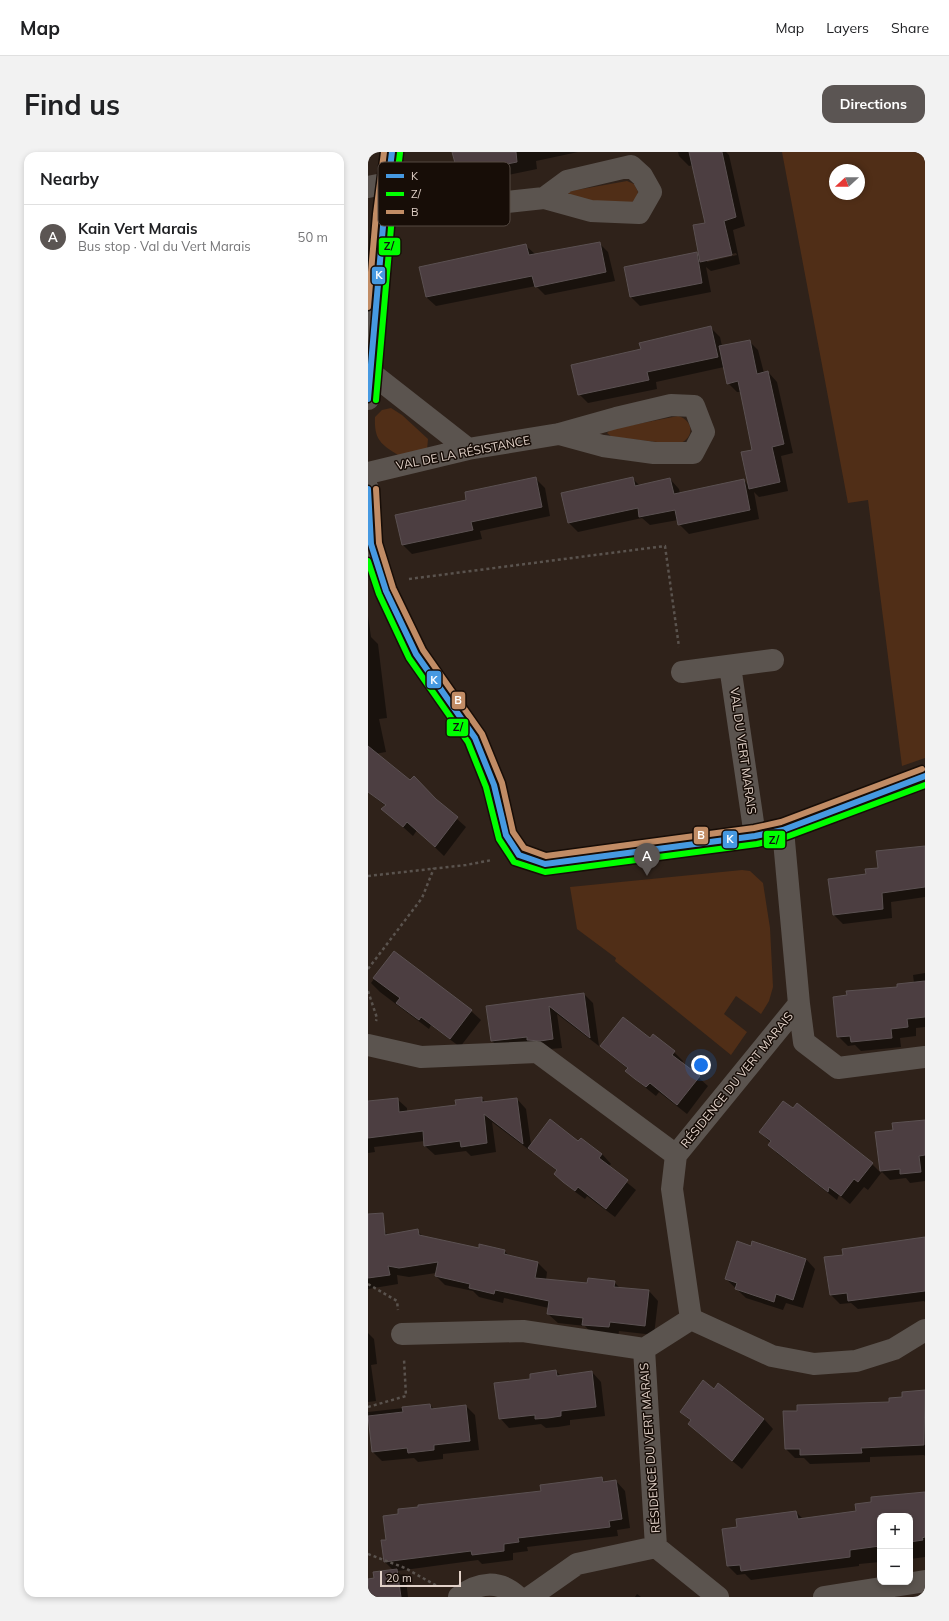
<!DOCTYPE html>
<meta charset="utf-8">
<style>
:root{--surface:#fff;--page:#f2f2f2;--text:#202124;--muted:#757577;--line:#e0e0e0;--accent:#5b5553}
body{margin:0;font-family:Mulish,sans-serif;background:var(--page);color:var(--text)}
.controls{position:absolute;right:12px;bottom:12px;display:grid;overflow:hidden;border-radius:8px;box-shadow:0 2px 6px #0003}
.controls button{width:36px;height:36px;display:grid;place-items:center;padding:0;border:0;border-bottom:1px solid var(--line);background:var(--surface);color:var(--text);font:20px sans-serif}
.compass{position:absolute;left:461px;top:12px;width:36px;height:36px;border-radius:50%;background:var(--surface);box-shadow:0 2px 6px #0003;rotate:249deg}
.scale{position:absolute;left:12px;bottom:10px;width:81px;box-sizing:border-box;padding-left:4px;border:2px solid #e2d2c9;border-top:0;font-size:11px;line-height:14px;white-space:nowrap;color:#e2d2c9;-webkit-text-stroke:3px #170d07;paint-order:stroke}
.you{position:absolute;left:333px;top:913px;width:14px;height:14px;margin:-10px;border:3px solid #fff;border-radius:50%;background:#1a73e8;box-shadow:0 0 0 6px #1a73e833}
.badge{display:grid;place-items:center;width:26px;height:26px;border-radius:50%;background:var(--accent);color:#fff;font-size:13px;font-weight:700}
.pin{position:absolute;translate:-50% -33px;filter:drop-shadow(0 1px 2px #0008)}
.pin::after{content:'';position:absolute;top:21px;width:14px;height:12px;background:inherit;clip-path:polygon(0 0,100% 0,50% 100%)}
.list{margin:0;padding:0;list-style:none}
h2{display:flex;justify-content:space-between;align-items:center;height:52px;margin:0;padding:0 16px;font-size:17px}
h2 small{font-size:13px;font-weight:400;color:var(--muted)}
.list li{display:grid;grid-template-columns:26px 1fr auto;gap:12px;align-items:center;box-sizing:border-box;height:64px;padding:0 16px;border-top:1px solid var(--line)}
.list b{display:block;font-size:15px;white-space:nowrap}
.list p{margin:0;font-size:13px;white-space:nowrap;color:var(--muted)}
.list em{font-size:13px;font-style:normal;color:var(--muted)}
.map{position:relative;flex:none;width:557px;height:1445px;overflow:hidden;border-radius:12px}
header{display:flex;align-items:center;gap:24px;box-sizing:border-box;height:56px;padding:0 20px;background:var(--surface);border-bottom:1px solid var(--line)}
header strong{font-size:19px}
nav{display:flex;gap:22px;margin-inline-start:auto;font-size:14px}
.intro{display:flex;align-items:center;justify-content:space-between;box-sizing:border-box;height:96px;padding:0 24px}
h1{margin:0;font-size:28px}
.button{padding:10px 18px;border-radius:12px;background:var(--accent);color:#fff;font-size:14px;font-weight:700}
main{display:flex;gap:24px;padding:0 24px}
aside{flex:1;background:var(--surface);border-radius:12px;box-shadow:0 2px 6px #0003}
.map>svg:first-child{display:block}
</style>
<header>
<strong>Map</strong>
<nav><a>Map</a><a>Layers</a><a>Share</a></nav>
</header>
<div class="intro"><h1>Find us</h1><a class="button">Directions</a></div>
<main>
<aside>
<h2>Nearby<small></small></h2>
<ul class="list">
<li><span class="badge">A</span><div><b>Kain Vert Marais</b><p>Bus stop · Val du Vert Marais</p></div><em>50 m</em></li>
</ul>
</aside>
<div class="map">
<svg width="557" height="1445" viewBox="0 0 557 1445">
<rect width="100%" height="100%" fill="#2f221a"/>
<!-- green -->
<path fill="#502e17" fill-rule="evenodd" d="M 414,0 L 557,0 L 557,606 L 534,614 L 500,348 L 480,351 ZM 467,18 L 491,18 L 491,42 L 467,42 Z
M 259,29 L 266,32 L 270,40 L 267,48 L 263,51 L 205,48 L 199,45 L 201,40 L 203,39 Z
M 23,256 L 34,263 L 60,287 L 59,298 L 30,303 C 12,292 6,287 7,265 L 14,258 Z
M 310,264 C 328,269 326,290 307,292 L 244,285 L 239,281 L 244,277 Z
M 374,718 L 382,719 L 395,731 L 402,776 L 405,835 L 401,849 L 393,862 L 368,844 L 356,862 L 379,880 L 363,903 L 247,809 L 248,806 L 209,777 L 202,735 Z"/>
<!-- shadow -->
<path fill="#0007" fill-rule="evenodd" d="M 85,0 L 210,0 L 168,9 L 169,17 L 100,31 L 91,22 Z
M 310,0 L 358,0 L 361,3 L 377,74 L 365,78 L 372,112 L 343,119 L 338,115 L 343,140 L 272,154 L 263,145 L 257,116 L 328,101 L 332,105 L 338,72 L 325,13 L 321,14 L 311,4 ZM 368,101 L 369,103 L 339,110 L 339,108 Z
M 231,91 L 240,100 L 247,129 L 177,143 L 168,134 L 68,154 L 58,145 L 52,116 L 157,93 L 167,102 Z
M 343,176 L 352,185 L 354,194 L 381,189 L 390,198 L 396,221 L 400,220 L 409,230 L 425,301 L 413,304 L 420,339 L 391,345 L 386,340 L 391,367 L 321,382 L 311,372 L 310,368 L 282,373 L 274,366 L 210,380 L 201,371 L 195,342 L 264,326 L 272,334 L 302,327 L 311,337 L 312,341 L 376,328 L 381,334 L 386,298 L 373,240 L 369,240 L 360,231 L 356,215 L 288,230 L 289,237 L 220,251 L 211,242 L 274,198 Z
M 167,326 L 177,336 L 182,364 L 112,379 L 114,387 L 44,402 L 35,393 Z
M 0,464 L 3,485 L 10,492 L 19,566 L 11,567 L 18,600 L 0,603 Z
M 0,620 L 42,629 L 70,650 L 98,675 L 76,704 L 49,678 L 45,684 L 15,657 L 18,654 L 0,640 Z
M 557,695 L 557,745 L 523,750 L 524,766 L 475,772 L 466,763 L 499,723 Z
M 26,800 L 103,859 L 113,868 L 92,895 L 63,873 L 61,877 L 12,840 L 3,831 Z
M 557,821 L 557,875 L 548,876 L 548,884 L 532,886 L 533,895 L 493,899 L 487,893 L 480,894 L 470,884 L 530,836 L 546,831 L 545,823 Z
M 216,842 L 225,851 L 231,894 L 189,862 L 194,896 L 182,897 L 134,898 L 124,889 L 120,855 Z
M 286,884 L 306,900 L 315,909 L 314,911 L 340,934 L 319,962 L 291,940 L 288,944 L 268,928 L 259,919 L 260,917 L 233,894 L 282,888 Z
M 114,946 L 118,951 L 149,947 L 158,957 L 163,993 L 211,991 L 213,987 L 234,1002 L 243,1012 L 240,1015 L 268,1038 L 247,1065 L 219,1044 L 217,1047 L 206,1039 L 187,1022 L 189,1019 L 164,998 L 164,1000 L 124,970 L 128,1000 L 103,1004 L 98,999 L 67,1003 L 57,994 L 57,989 L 6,995 L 7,1000 L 0,1001 L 0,950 L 29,947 L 39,956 L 39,960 L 89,954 Z
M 557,968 L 557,1029 L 542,1031 L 538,1026 L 522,1028 L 514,1020 L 513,1021 L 508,981 L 526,979 Z
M 392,980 L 504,1012 L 513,1021 L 500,1038 L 496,1035 L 482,1052 L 471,1043 L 469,1048 L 410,1002 L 401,993 L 403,991 Z
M 15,1078 L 20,1083 L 49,1079 L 56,1085 L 111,1098 L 136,1099 L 143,1105 L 170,1111 L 179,1120 L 178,1128 L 220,1132 L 246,1130 L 252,1136 L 281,1139 L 290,1149 L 286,1183 L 251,1179 L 250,1184 L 224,1182 L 217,1174 L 190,1171 L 180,1162 L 181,1156 L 136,1146 L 135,1151 L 111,1145 L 105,1139 L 77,1133 L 68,1124 L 68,1121 L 41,1125 L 29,1123 L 30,1132 L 0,1137 L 0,1081 Z
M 557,1086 L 557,1150 L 556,1149 L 490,1157 L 483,1151 L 472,1152 L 463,1143 L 476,1104 Z
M 385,1090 L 438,1107 L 447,1117 L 435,1156 L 418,1151 L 415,1158 L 378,1146 L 358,1127 L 383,1095 Z
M 0,1181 L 6,1187 L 9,1212 L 3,1213 L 8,1249 L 0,1250 Z
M 188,1219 L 193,1224 L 224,1220 L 233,1230 L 237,1264 L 202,1268 L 202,1273 L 190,1275 L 178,1276 L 173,1272 L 141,1276 L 132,1266 L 163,1228 Z
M 346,1238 L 396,1267 L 405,1277 L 374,1317 L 330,1281 L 321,1272 L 323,1269 L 313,1260 Z
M 557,1239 L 557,1304 L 556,1303 L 502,1305 L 502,1310 L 442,1312 L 436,1306 L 427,1306 L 418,1297 L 535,1246 L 535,1240 Z
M 62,1253 L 67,1258 L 98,1254 L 107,1263 L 111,1298 L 75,1302 L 75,1307 L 50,1310 L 46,1306 L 14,1309 L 5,1300 L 0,1260 Z
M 234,1326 L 238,1331 L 248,1329 L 257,1339 L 262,1376 L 249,1378 L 250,1384 L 159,1395 L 160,1399 L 145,1401 L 145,1408 L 114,1412 L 110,1408 L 29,1419 L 38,1428 L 40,1445 L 0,1445 L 0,1428 L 7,1427 L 26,1419 L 17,1410 L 14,1389 L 174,1339 Z
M 557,1341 L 557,1405 L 542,1407 L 542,1364 L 512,1364 L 512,1410 L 491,1412 L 491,1414 L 383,1428 L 377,1422 L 369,1423 L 360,1414 L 355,1377 L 370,1376 L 428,1360 L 435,1367 L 489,1360 Z
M 269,1442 L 273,1445 L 267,1445 Z"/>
<!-- building -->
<path fill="#4c3e41" stroke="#5b5152" d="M 84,0 L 148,0 L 149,10 L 90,22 Z
M 321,0 L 354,0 L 368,65 L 356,69 L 364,103 L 332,110 L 325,73 L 337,71 Z
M 232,90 L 238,120 L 167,135 L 164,124 L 58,145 L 51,115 L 158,92 L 161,103 Z
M 329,100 L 334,131 L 262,145 L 256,115 Z
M 343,174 L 350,205 L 279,220 L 281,228 L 210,243 L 203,213 L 273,197 L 271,191 Z
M 382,188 L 389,222 L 400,219 L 416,292 L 404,295 L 412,330 L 381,337 L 373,300 L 384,298 L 377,263 L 370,229 L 359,232 L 351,194 Z
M 168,325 L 174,355 L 103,370 L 105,378 L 34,393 L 27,363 L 98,348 L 97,340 Z
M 265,325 L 267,334 L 302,326 L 306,342 L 376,327 L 382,358 L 310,373 L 307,358 L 271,365 L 270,356 L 200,371 L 193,341 Z
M 0,594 L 42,628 L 46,624 L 68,647 L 90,665 L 67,695 L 39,670 L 35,675 L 13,657 L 18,653 L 0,640 Z
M 557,694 L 557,735 L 514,741 L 515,757 L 465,763 L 460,727 L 498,722 L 497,717 L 510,716 L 508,699 Z
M 26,799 L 104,858 L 82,887 L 53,865 L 51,868 L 28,851 L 32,846 L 5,826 Z
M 557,829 L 557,865 L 539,867 L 540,875 L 523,877 L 524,886 L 483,890 L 482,884 L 469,885 L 465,845 L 479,843 L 478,839 L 529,835 L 529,832 Z
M 216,841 L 222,886 L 181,854 L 185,887 L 172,889 L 159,888 L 159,885 L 123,889 L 118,854 Z
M 255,865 L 282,886 L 285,882 L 307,899 L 304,903 L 332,924 L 309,953 L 282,931 L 278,935 L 267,927 L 257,919 L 260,916 L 232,894 Z
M 114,945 L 114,950 L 149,946 L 155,992 L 116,962 L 119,991 L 93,995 L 92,989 L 56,994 L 55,979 L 0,986 L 0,949 L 30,946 L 31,960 L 88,953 L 87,948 Z
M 415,949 L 425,956 L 429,951 L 505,1011 L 490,1030 L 486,1027 L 473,1044 L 461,1035 L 460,1040 L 438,1023 L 400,993 L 403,989 L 391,980 Z
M 182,967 L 210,989 L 213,986 L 234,1002 L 231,1006 L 260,1028 L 238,1057 L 210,1035 L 207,1039 L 195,1030 L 186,1022 L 189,1018 L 160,996 Z
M 557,968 L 557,1003 L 551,1004 L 553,1020 L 532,1022 L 532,1017 L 512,1019 L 507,980 L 525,978 L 524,971 Z
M 15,1061 L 17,1083 L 50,1077 L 51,1083 L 111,1096 L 111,1092 L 137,1098 L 136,1102 L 170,1110 L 167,1126 L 219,1131 L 220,1126 L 247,1129 L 246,1135 L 281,1138 L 277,1174 L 242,1170 L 241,1175 L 214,1173 L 215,1166 L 179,1162 L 181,1149 L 127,1138 L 126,1142 L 101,1136 L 102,1132 L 67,1124 L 70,1110 L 31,1116 L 20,1114 L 22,1123 L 0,1126 L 0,1062 Z
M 557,1085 L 557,1139 L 480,1149 L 479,1141 L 462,1143 L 456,1105 L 475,1103 L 474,1097 Z
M 369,1089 L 383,1094 L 384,1089 L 438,1107 L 425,1148 L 408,1142 L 406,1150 L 367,1137 L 369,1131 L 357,1127 Z
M 188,1218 L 189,1224 L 224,1219 L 228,1255 L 193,1259 L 193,1264 L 180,1266 L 167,1267 L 167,1263 L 131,1267 L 126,1231 L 162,1227 L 162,1222 Z
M 335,1228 L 346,1237 L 350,1231 L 396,1267 L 364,1309 L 320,1272 L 323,1268 L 312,1260 Z
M 557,1238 L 556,1293 L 493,1296 L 494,1301 L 432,1303 L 432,1297 L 417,1297 L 415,1259 L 429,1259 L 429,1253 L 521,1250 L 521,1246 L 534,1245 L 534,1240 Z
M 62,1252 L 63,1257 L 98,1253 L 102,1289 L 66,1293 L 66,1298 L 40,1301 L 39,1296 L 4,1300 L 0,1264 L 35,1260 L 34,1255 Z
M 234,1325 L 235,1330 L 248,1328 L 254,1367 L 241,1369 L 242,1375 L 150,1386 L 151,1390 L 136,1392 L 136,1399 L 104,1403 L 103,1399 L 16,1410 L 13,1388 L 18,1388 L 15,1364 L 30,1362 L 30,1357 L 50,1355 L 50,1353 L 173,1339 L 172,1333 Z
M 557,1340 L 557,1385 L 554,1386 L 555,1388 L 542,1390 L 542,1364 L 512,1364 L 512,1394 L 482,1398 L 482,1405 L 373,1419 L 372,1413 L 359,1414 L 354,1377 L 369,1375 L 368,1367 L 428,1359 L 430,1367 L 488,1359 L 487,1352 L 503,1350 L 503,1345 Z
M 29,1417 L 33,1445 L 0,1445 L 0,1427 L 6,1426 L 5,1420 Z"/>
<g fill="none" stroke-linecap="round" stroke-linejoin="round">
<!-- path -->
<path stroke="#5a534e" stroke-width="2.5" stroke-dasharray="3 3" stroke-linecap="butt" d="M 41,427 L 297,394 L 311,495
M 0,724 L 98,713 L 124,708
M 0,817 L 54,746 L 66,716
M 0,839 L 9,866 L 8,869
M 0,1132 L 29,1149 L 30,1158
M 0,1255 L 38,1244 L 36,1207
M 0,1402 L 37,1416 L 69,1434"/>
<!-- minor -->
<path stroke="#5b544f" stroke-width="22" d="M 0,35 L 20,31
M 16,63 L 176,46 L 223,59 L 271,61 L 283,40 L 274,24 L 263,14 L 199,29 L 176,46
M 3,221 L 100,297
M 0,247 L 16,63 L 24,0
M 0,321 L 100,297 L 191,282 L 248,266 L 303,253 L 326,254 L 336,280 L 325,301 L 286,301 L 235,294 L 191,282
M 0,337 L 3,392 L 18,439 L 48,502 L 107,586 L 126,633 L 138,683 L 151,703 L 177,712 L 387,684 L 415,678 L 557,624
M 362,514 L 387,684
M 314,520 L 405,508
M 431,852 L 436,890 L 470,916 L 557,905
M 0,893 L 53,905 L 169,900 L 308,1003
M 323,1167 L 404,1204 L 446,1212 L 488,1209 L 526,1197 L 557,1178
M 34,1182 L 155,1179 L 276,1197
M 91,1445 C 110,1430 131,1427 150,1445
M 162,1445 L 209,1412 L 288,1395
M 350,1445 L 288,1395 L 276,1197 L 323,1167 L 304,1037 L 308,1003 L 431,852 L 415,678
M 456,1445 L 557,1429"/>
<defs>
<path id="bus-1" d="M 0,247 L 16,63 L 24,0
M 0,337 L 3,392 L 18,439 L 48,502 L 107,586 L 126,633 L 138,683 L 151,703 L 177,712 L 387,684 L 415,678 L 557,624"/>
<path id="bus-2" d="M 8,248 L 24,64 L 32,1
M 0,409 L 11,442 L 41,506 L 100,590 L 118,635 L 131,687 L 146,710 L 177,720 L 389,692 L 418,685 L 557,633"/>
<path id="bus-3" d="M 0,155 L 8,62 L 16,0
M 8,337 L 11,391 L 25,436 L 55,498 L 114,582 L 134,631 L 145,680 L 156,696 L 178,704 L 386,676 L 413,670 L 554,617"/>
</defs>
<!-- bus-1 casing -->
<use href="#bus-1" stroke="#170d07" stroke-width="9"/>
<!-- bus-2 casing -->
<use href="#bus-2" stroke="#170d07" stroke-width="9"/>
<!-- bus-3 casing -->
<use href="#bus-3" stroke="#170d07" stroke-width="9"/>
<!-- bus-1 -->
<use href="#bus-1" stroke="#4699e1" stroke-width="6"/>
<!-- bus-2 -->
<use href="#bus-2" stroke="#0f0" stroke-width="6"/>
<!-- bus-3 -->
<use href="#bus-3" stroke="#c18c65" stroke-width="6"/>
</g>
<g text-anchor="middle" stroke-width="3" stroke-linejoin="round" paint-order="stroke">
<!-- street labels -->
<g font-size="12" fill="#e2d2c9" stroke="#170d07">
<text transform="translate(95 301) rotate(-11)" y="4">VAL DE LA RÉSISTANCE</text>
<text transform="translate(375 599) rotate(82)" y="4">VAL DU VERT MARAIS</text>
<text transform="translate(369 928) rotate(-51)" y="4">RÉSIDENCE DU VERT MARAIS</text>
<text transform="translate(282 1296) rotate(-94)" y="4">RÉSIDENCE DU VERT MARAIS</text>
</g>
</g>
<!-- legend -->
<rect x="10" y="10" width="132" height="64" rx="6" fill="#170d07" stroke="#544841" stroke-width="1"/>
<rect x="18" y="22" width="18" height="4" fill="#4699e1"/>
<rect x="18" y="40" width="18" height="4" fill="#0f0"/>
<rect x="18" y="58" width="18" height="4" fill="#c18c65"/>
<g font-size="11" fill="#e2d2c9">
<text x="43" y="28">K</text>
<text x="43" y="46">Z/</text>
<text x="43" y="64">B</text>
</g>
<g stroke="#170d07" stroke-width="1.5">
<rect x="10" y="85" width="23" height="19" rx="4" fill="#0f0"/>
<rect x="3" y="114" width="15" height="19" rx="4" fill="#4699e1"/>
<rect x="58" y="518" width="16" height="19" rx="4" fill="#4699e1"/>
<rect x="83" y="539" width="15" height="19" rx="4" fill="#c18c65"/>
<rect x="78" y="566" width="23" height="19" rx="4" fill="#0f0"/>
<rect x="325" y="674" width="16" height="19" rx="4" fill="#c18c65"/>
<rect x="354" y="678" width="16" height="19" rx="4" fill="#4699e1"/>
<rect x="395" y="678" width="23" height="19" rx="4" fill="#0f0"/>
</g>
<g font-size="11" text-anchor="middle" font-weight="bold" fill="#fff">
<text x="11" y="127">K</text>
<text x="66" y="532">K</text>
<text x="90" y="552">B</text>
<text x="333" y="687">B</text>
<text x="362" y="691">K</text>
</g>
<g font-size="11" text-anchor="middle" font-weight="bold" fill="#111">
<text x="21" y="98">Z/</text>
<text x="90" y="579">Z/</text>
<text x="406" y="692">Z/</text>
</g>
</svg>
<div class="controls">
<button>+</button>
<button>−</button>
</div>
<svg class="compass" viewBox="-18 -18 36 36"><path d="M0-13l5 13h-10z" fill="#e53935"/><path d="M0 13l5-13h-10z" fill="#757577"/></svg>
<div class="scale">20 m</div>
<div class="you"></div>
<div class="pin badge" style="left:279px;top:724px">A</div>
</div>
</main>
